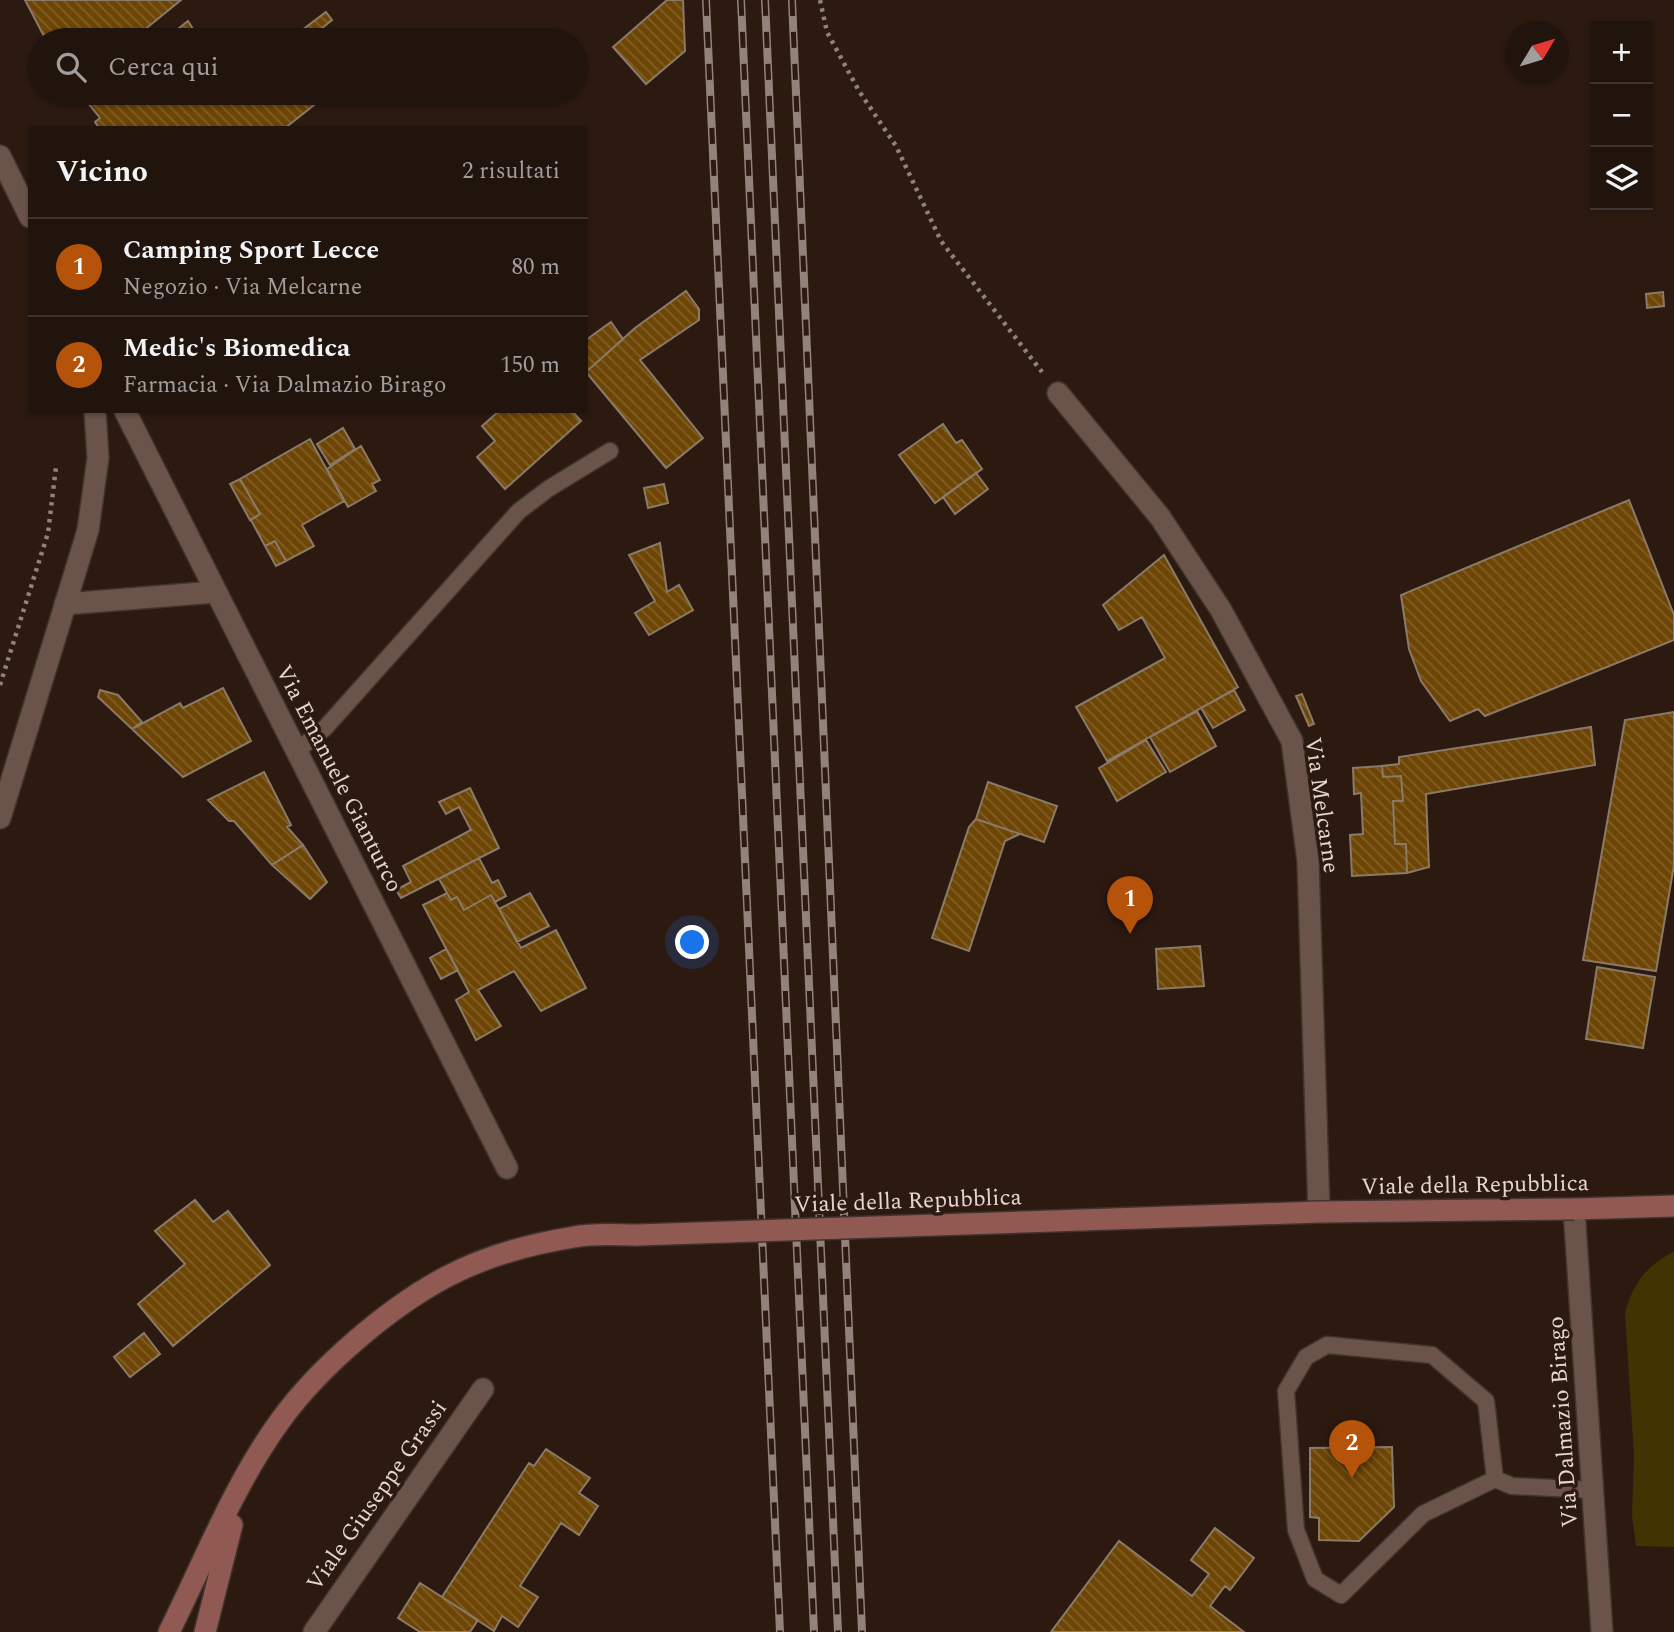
<!DOCTYPE html>
<html lang="it">
<meta charset="utf-8">
<style>
:root{--surface:#21140d;--page:#2d211b;--text:#f1f3f6;--muted:#a29e9d;--line:#3e332e;--accent:#b45309}
body{margin:0;font-family:Spectral,serif;background:var(--page);color:var(--text)}
.controls{position:absolute;right:21px;top:21px;display:grid;overflow:hidden;border-radius:0px;box-shadow:0 2px 5px #0004}
.controls button{width:63px;height:63px;display:grid;place-items:center;padding:0;border:0;border-bottom:2px solid var(--line);background:var(--surface);color:var(--text);font:35px sans-serif}
.compass{position:absolute;left:1506px;top:21px;width:63px;height:63px;border-radius:50%;background:var(--surface);box-shadow:0 2px 5px #0004;rotate:52deg}
.you{position:absolute;left:693px;top:943px;width:24px;height:24px;margin:-18px;border:5px solid #fff;border-radius:50%;background:#1a73e8;box-shadow:0 0 0 10px #1a73e833}
.badge{display:grid;place-items:center;width:46px;height:46px;border-radius:50%;background:var(--accent);color:#fff;font-size:23px;font-weight:700}
.pin{position:absolute;translate:-50% -58px;filter:drop-shadow(0 2px 4px #0008)}
.pin::after{content:'';position:absolute;top:37px;width:24px;height:21px;background:inherit;clip-path:polygon(0 0,100% 0,50% 100%)}
.list{margin:0;padding:0;list-style:none}
h2{display:flex;justify-content:space-between;align-items:center;height:91px;margin:0;padding:0 28px;font-size:30px}
h2 small{font-size:23px;font-weight:400;color:var(--muted)}
.list li{display:grid;grid-template-columns:46px 1fr auto;gap:21px;align-items:center;box-sizing:border-box;height:98px;padding:0 28px;border-top:2px solid var(--line)}
.list b{display:block;font-size:26px;white-space:nowrap}
.list p{margin:0;font-size:23px;white-space:nowrap;color:var(--muted)}
.list em{font-size:23px;font-style:normal;color:var(--muted)}
.icon{flex:none;width:38px;height:38px;fill:none;stroke:currentColor;stroke-width:2;stroke-linecap:round;stroke-linejoin:round}
.map{position:relative;flex:none;width:1674px;height:1632px;overflow:hidden}
.search{position:absolute;background:var(--surface);box-shadow:0 2px 5px #0004;left:28px;top:28px;width:560px;height:77px;display:flex;align-items:center;gap:18px;box-sizing:border-box;padding:0 24px;border-radius:38px;color:var(--muted);font-size:26px}
.panel{position:absolute;background:var(--surface);box-shadow:0 2px 5px #0004;left:28px;top:126px;width:560px;height:287px;border-radius:0px}
.map>svg:first-child{display:block}
</style>
<div class="map">
<svg width="1674" height="1632" viewBox="0 0 1674 1632">
<defs>
<pattern id="building-back-hatch" width="6" height="6" patternUnits="userSpaceOnUse" patternTransform="scale(1.75)"><rect width="6" height="6" fill="#6d4504"/><path d="M-1 5l2 2M0 0l6 6M5-1l2 2" fill="none" stroke="#825f28"/></pattern>
</defs>
<rect width="100%" height="100%" fill="#2c1a11"/>
<!-- green -->
<path fill="#3f3402" d="M 1674,1252 L 1674,1547 L 1636,1546 L 1632,1516 L 1634,1455 L 1625,1313 C 1633,1284 1646,1265 1674,1252 Z"/>
<!-- building -->
<path fill="url(#building-back-hatch)" stroke="#8a7a68" stroke-width="2" d="M 25,0 L 181,0 L 138,35 L 140,40 L 46,40 Z
M 667,0 L 683,0 L 685,51 L 646,84 L 613,47 Z
M 326,12 L 332,20 L 307,40 L 289,40 Z
M 188,21 L 200,40 L 164,40 Z
M 80,93 L 328,93 L 328,94 L 285,128 L 99,128 L 95,122 L 100,118 Z
M 686,291 L 699,309 L 699,320 L 640,360 L 703,438 L 666,468 L 586,372 L 635,328 Z
M 1663,292 L 1664,306 L 1647,308 L 1646,294 Z
M 611,322 L 623,339 L 586,372 L 586,340 Z
M 499,411 L 572,411 L 581,421 L 505,489 L 477,457 L 495,441 L 482,426 Z
M 943,424 L 956,443 L 962,440 L 982,469 L 935,503 L 899,455 Z
M 343,428 L 355,449 L 330,465 L 317,444 Z
M 310,439 L 344,501 L 302,525 L 314,546 L 286,561 L 275,541 L 265,546 L 251,520 L 260,514 L 240,479 Z
M 361,446 L 380,480 L 372,484 L 376,491 L 348,507 L 327,469 Z
M 976,473 L 988,489 L 955,514 L 943,497 Z
M 240,479 L 260,514 L 250,520 L 230,484 Z
M 664,484 L 668,503 L 648,508 L 644,488 Z
M 1629,500 L 1674,615 L 1674,640 L 1485,716 L 1478,709 L 1450,721 L 1421,681 L 1409,649 L 1401,595 Z
M 275,541 L 286,561 L 276,566 L 265,546 Z
M 660,543 L 667,592 L 679,585 L 693,610 L 649,635 L 635,613 L 655,601 L 629,555 Z
M 1164,555 L 1238,687 L 1107,761 L 1076,707 L 1165,658 L 1142,617 L 1119,630 L 1103,605 Z
M 223,688 L 251,741 L 183,777 L 132,729 L 180,703 L 183,708 Z
M 100,690 L 118,695 L 142,722 L 132,729 L 98,697 Z
M 1234,690 L 1245,710 L 1213,728 L 1201,708 Z
M 1302,694 L 1314,724 L 1309,726 L 1296,696 Z
M 1197,711 L 1216,746 L 1170,772 L 1150,737 Z
M 1674,712 L 1674,865 L 1656,971 L 1583,960 L 1625,720 Z
M 1591,727 L 1595,765 L 1426,794 L 1429,867 L 1407,873 L 1406,844 L 1395,844 L 1393,801 L 1403,801 L 1401,776 L 1383,777 L 1382,766 L 1399,764 L 1399,757 Z
M 1146,740 L 1166,772 L 1117,801 L 1099,768 Z
M 1382,766 L 1383,777 L 1401,776 L 1403,801 L 1393,801 L 1395,844 L 1406,844 L 1407,873 L 1352,876 L 1350,835 L 1363,834 L 1361,793 L 1354,794 L 1353,768 Z
M 264,772 L 291,825 L 287,827 L 303,845 L 272,865 L 234,821 L 229,821 L 208,800 Z
M 988,782 L 1057,806 L 1044,842 L 976,819 Z
M 470,788 L 499,848 L 401,898 L 396,890 L 411,882 L 403,866 L 471,830 L 459,807 L 446,814 L 439,802 Z
M 976,819 L 1020,834 L 1005,841 L 969,951 L 932,938 L 969,827 Z
M 303,845 L 327,882 L 310,899 L 272,865 Z
M 479,858 L 492,883 L 498,880 L 506,896 L 495,902 L 491,895 L 464,910 L 457,897 L 451,900 L 439,879 Z
M 447,893 L 451,900 L 457,897 L 464,910 L 491,895 L 521,948 L 556,930 L 586,988 L 541,1011 L 514,971 L 478,990 L 501,1026 L 476,1040 L 456,1000 L 469,992 L 423,905 Z
M 530,893 L 549,926 L 517,942 L 499,909 Z
M 1200,946 L 1204,986 L 1158,989 L 1156,949 Z
M 446,949 L 458,970 L 441,979 L 430,958 Z
M 1597,967 L 1655,977 L 1643,1048 L 1586,1039 Z
M 195,1200 L 213,1222 L 228,1211 L 270,1265 L 173,1346 L 138,1304 L 185,1264 L 155,1231 Z
M 144,1333 L 160,1354 L 130,1377 L 114,1357 Z
M 1392,1447 L 1394,1507 L 1359,1541 L 1319,1540 L 1319,1518 L 1310,1517 L 1310,1448 Z
M 546,1449 L 590,1478 L 579,1493 L 598,1506 L 579,1535 L 561,1523 L 520,1586 L 538,1597 L 518,1627 L 502,1616 L 494,1631 L 442,1597 L 529,1463 L 534,1466 Z
M 1215,1528 L 1254,1558 L 1230,1590 L 1225,1586 L 1210,1606 L 1244,1632 L 1051,1632 L 1119,1541 L 1192,1596 L 1209,1574 L 1191,1560 Z
M 420,1583 L 478,1620 L 470,1632 L 420,1632 L 398,1618 Z"/>
<g fill="none" stroke-linecap="round" stroke-linejoin="round">
<defs>
<path id="service" d="M 298,750 L 325,728 L 519,511 L 548,489 L 610,451
M 1495,1479 L 1423,1514 L 1341,1595 L 1315,1579 L 1296,1530 L 1286,1391 L 1306,1357 L 1327,1345 L 1432,1355 L 1486,1401 L 1495,1479 L 1512,1486 L 1593,1490"/>
<path id="minor" d="M 1058,393 L 1160,517 L 1221,610 L 1292,741 L 1308,861 L 1319,1212
M 125,411 L 507,1168
M 65,604 L 215,592
M 1574,1209 L 1602,1632
M 314,1632 L 483,1389"/>
<path id="tertiary" d="M 0,156 L 30,217
M 0,818 L 88,530 L 98,458 L 95,411"/>
<path id="secondary" d="M 1574,1209 L 1674,1206
M 169,1632 C 204,1562 234,1484 280,1421 C 319,1367 389,1307 448,1276 C 486,1256 531,1244 574,1237 C 594,1233 617,1235 637,1235
M 205,1632 L 232,1525"/>
</defs>
<!-- service casing -->
<use href="#service" stroke="#42332f" stroke-width="19"/>
<!-- minor casing -->
<use href="#minor" stroke="#42332f" stroke-width="24"/>
<!-- tertiary casing -->
<use href="#tertiary" stroke="#42332f" stroke-width="24"/>
<!-- secondary casing -->
<use href="#secondary" stroke="#42332f" stroke-width="24"/>
<!-- path -->
<path stroke="#90817a" stroke-width="4.5" stroke-dasharray="3.5 5" stroke-linecap="butt" d="M 820,0 L 827,32 L 859,91 L 896,146 L 941,241 L 1042,372
M 0,685 L 48,533 L 56,467"/>
<!-- service -->
<use href="#service" stroke="#6a544a" stroke-width="16"/>
<!-- minor -->
<use href="#minor" stroke="#6a544a" stroke-width="21"/>
<!-- tertiary -->
<use href="#tertiary" stroke="#6a544a" stroke-width="21"/>
<!-- secondary -->
<use href="#secondary" stroke="#905952" stroke-width="21"/>
<defs>
<path id="rail" d="M 706,0 L 780,1632
M 741,0 L 814,1632
M 765,0 L 838,1632
M 792,0 L 862,1632"/>
</defs>
<!-- rail casing -->
<use href="#rail" stroke="#92827b" stroke-width="8"/>
<!-- rail -->
<use href="#rail" stroke="#2c1a11" stroke-width="5" stroke-dasharray="16" stroke-linecap="butt"/>
<defs>
<path id="secondary-bridge" d="M 637,1235 L 1319,1212 L 1574,1209"/>
</defs>
<!-- secondary-bridge casing -->
<use href="#secondary-bridge" stroke="#42332f" stroke-width="24" stroke-linecap="butt"/>
<!-- secondary-bridge -->
<use href="#secondary-bridge" stroke="#905952" stroke-width="21"/>
</g>
<g text-anchor="middle" stroke-width="7" stroke-linejoin="round" paint-order="stroke">
<!-- street labels -->
<g font-size="23" fill="#e3d6d0" stroke="#2c1a11">
<text transform="translate(340 778) rotate(63)" y="8">Via Emanuele Gianturco</text>
<text transform="translate(1323 805) rotate(82)" y="8">Via Melcarne</text>
<text transform="translate(1475 1184) rotate(-1)" y="8">Viale della Repubblica</text>
<text transform="translate(908 1200) rotate(-2)" y="8">Viale della Repubblica</text>
<text transform="translate(1562 1422) rotate(-94)" y="8">Via Dalmazio Birago</text>
<text transform="translate(376 1495) rotate(-55)" y="8">Viale Giuseppe Grassi</text>
</g>
</g>
</svg>
<div class="controls">
<button>+</button>
<button>−</button>
<button><svg class="icon" aria-label="layers" viewBox="0 0 24 24"><path d="M12 4l9 5-9 5-9-5zM3 14l9 5 9-5"/></svg></button>
</div>
<svg class="compass" viewBox="-18 -18 36 36"><path d="M0-13l5 13h-10z" fill="#e53935"/><path d="M0 13l5-13h-10z" fill="#a29e9d"/></svg>
<div class="you"></div>
<div class="pin badge" style="left:1130px;top:934px">1</div>
<div class="pin badge" style="left:1352px;top:1478px">2</div>
<div class="search"><svg class="icon" aria-label="search" viewBox="0 0 24 24"><circle cx="10" cy="10" r="6"/><path d="M15 15l6 6"/></svg>Cerca qui</div>
<section class="panel">
<h2>Vicino<small>2 risultati</small></h2>
<ul class="list">
<li><span class="badge">1</span><div><b>Camping Sport Lecce</b><p>Negozio · Via Melcarne</p></div><em>80 m</em></li>
<li><span class="badge">2</span><div><b>Medic's Biomedica</b><p>Farmacia · Via Dalmazio Birago</p></div><em>150 m</em></li>
</ul>
</section>
</div>
